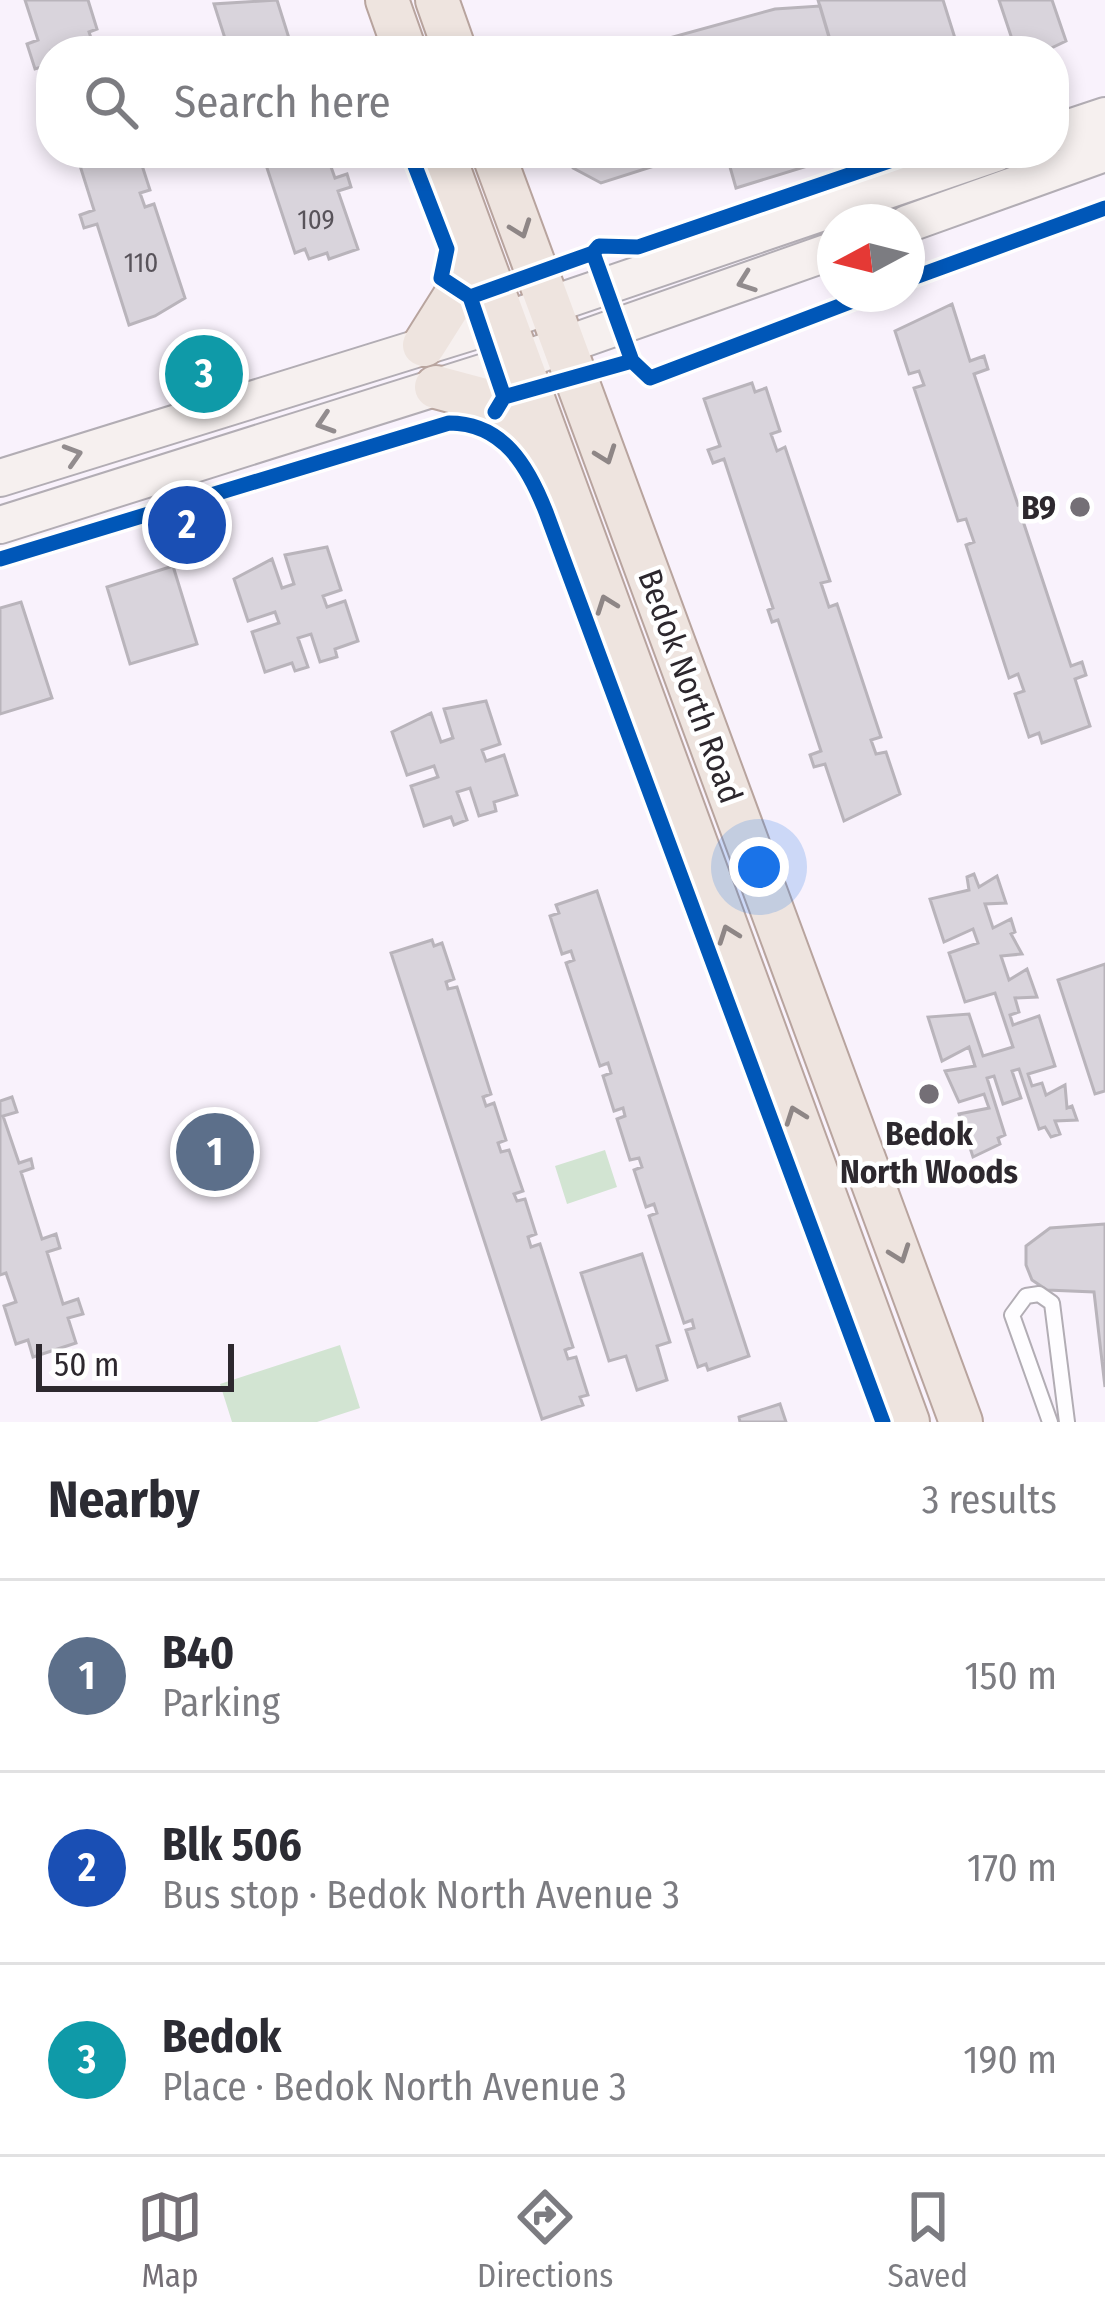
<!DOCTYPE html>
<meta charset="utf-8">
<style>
:root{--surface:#fff;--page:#f2f2f3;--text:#2b2b33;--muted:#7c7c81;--line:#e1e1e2;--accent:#746f76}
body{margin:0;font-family:"Fira Sans Condensed",sans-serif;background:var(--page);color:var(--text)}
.compass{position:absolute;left:817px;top:204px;width:108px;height:108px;border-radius:50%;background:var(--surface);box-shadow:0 6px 18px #0003;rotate:263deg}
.scale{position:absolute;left:36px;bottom:30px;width:198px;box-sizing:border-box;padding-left:12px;border:6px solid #2d282e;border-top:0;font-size:33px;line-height:42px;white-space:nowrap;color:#2d282e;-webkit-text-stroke:9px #fff;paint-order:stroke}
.you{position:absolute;left:759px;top:867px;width:42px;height:42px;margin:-30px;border:9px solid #fff;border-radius:50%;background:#1a73e8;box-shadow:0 0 0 18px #1a73e833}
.badge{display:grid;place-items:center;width:78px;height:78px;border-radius:50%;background:var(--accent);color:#fff;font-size:39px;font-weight:700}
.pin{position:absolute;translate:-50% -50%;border:6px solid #fff;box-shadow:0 3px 12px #0006}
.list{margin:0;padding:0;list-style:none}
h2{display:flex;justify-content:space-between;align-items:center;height:156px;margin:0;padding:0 48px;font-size:51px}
h2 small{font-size:39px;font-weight:400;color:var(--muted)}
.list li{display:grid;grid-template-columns:78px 1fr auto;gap:36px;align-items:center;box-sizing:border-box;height:192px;padding:0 48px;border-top:3px solid var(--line)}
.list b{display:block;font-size:45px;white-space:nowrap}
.list p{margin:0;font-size:39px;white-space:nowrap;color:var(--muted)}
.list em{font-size:39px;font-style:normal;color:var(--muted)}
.icon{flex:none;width:66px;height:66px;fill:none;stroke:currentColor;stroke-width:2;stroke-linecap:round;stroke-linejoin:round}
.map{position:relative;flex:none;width:1105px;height:1422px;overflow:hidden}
.search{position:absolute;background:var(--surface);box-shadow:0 6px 18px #0003;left:36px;right:36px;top:36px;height:132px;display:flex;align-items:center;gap:30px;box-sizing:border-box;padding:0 42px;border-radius:48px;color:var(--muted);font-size:45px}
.sheet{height:732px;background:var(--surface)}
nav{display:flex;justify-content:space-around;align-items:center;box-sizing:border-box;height:168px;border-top:3px solid var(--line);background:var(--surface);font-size:33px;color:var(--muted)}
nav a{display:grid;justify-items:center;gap:6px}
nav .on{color:var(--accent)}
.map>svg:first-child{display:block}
</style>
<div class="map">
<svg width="1105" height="1422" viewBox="0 0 1105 1422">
<rect width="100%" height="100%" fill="#f9f2fc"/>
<!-- green -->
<path fill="#d2e4d2" d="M 605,1150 L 617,1187 L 567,1204 L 555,1166 Z
M 340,1345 L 360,1408 L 317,1422 L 232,1422 L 220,1384 Z"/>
<!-- building -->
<path fill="#d9d4dc" stroke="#b9b4bb" stroke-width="3" d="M 25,0 L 88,0 L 97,29 L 89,32 L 94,47 L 103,44 L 105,51 L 51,51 L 51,76 L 48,65 L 35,69 L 27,44 L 38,40 Z
M 277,0 L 293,51 L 229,51 L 214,4 Z
M 818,0 L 943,0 L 959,51 L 833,51 Z
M 999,0 L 1052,0 L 1066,41 L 1045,51 L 1016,51 Z
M 820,6 L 831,43 L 820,51 L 622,51 L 775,9 Z
M 76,153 L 138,153 L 150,190 L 140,193 L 145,207 L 154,204 L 185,298 L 155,316 L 129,325 L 97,224 L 84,228 L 80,215 L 94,210 Z
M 271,153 L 326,153 L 335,178 L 347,174 L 351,187 L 338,191 L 358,249 L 329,259 L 327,253 L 309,259 L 305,249 L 295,253 L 266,165 L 274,162 Z
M 568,153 L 674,153 L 670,161 L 601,183 L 573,168 Z
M 726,153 L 811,153 L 814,164 L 736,188 Z
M 952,304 L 970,361 L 984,356 L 988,369 L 974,374 L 1018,505 L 1023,503 L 1027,516 L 1022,518 L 1071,666 L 1082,662 L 1086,675 L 1075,679 L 1090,726 L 1042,743 L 1039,733 L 1029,737 L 1015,694 L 1024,691 L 1018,674 L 1009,678 L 966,545 L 974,542 L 966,519 L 958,521 L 914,388 L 924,385 L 919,371 L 909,374 L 895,331 Z
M 752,383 L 755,392 L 766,388 L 780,431 L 771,434 L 777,451 L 785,447 L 830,581 L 821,583 L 829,607 L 837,604 L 881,737 L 871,740 L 876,754 L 886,752 L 900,794 L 844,821 L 825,764 L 814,767 L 810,755 L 821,751 L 778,620 L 772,622 L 768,610 L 773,608 L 724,459 L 713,463 L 708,450 L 720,446 L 704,399 Z
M 327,547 L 341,590 L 323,596 L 327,607 L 345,601 L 358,641 L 335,649 L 337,657 L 320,662 L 311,634 L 298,638 L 308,667 L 295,671 L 292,663 L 265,672 L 252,632 L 279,623 L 275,612 L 248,621 L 234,579 L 272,559 L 282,588 L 294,584 L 285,555 Z
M 173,566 L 197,644 L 130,664 L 107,587 Z
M 21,602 L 52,698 L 0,714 L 0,608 Z
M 486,701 L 500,744 L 482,750 L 486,761 L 504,755 L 517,795 L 494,802 L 496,811 L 479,816 L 470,788 L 457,792 L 467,820 L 454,825 L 451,817 L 424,826 L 411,786 L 438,777 L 434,766 L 407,775 L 392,732 L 431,713 L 441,742 L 453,738 L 444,709 Z
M 974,874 L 979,887 L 997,876 L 1006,903 L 985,904 L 993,928 L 1011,919 L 1015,932 L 1011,934 L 1022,954 L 1001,956 L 1009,980 L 1027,969 L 1037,997 L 1015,998 L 1019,1012 L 1010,1015 L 1013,1025 L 1039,1016 L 1055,1066 L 1028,1074 L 1032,1086 L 1042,1083 L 1046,1095 L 1065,1085 L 1067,1108 L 1072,1106 L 1077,1120 L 1055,1121 L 1060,1134 L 1051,1137 L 1045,1127 L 1039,1129 L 1019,1069 L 1012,1071 L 1021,1098 L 1003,1104 L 994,1076 L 987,1078 L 1005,1135 L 998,1138 L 1000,1144 L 973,1157 L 959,1114 L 989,1108 L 984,1094 L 959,1102 L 945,1071 L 975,1066 L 969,1047 L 942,1061 L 928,1017 L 969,1014 L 983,1056 L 1013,1047 L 995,993 L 965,1002 L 949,953 L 978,943 L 973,929 L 944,942 L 930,899 L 969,890 L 967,877 Z
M 597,891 L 749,1356 L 708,1370 L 706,1364 L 698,1367 L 686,1330 L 694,1328 L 692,1320 L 684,1323 L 649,1216 L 657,1213 L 654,1204 L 646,1207 L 634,1170 L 642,1167 L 639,1158 L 630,1160 L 617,1119 L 625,1116 L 623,1108 L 614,1111 L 603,1076 L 611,1073 L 608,1063 L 600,1066 L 566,963 L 574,960 L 571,951 L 562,954 L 550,916 L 559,913 L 556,905 Z
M 432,940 L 434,946 L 442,943 L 454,979 L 446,982 L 448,989 L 457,987 L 491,1094 L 483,1097 L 486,1106 L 494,1103 L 506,1140 L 498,1143 L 501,1152 L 509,1150 L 523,1191 L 514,1194 L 517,1201 L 525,1199 L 536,1234 L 528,1237 L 531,1247 L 540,1244 L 573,1347 L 565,1350 L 568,1359 L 576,1357 L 588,1395 L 580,1397 L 583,1405 L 542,1419 L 391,953 Z
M 1105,964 L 1105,1091 L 1095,1094 L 1058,980 Z
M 12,1097 L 17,1112 L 3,1116 L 19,1163 L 31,1159 L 33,1168 L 21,1172 L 42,1239 L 56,1234 L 60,1248 L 47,1252 L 63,1304 L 78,1299 L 83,1314 L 68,1318 L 76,1343 L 33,1357 L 28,1340 L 16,1344 L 4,1306 L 16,1302 L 6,1273 L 0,1275 L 0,1101 Z
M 1105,1224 L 1105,1387 L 1094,1292 L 1047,1290 L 1032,1280 L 1026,1265 L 1026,1246 L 1050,1228 Z
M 642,1254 L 670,1342 L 657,1346 L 667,1380 L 637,1390 L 626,1356 L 609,1361 L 581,1273 Z
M 780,1404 L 786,1422 L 740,1422 L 739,1417 Z"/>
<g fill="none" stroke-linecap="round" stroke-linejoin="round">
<defs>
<path id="lane" d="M 1050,1422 L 1012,1315 L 1026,1296 L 1039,1294 L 1052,1303 L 1067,1422"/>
<path id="secondary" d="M 1054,133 L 1105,116
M 907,224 L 1105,153
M 0,478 L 480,329 L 996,153
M 0,525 L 517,362 L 835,250"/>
<path id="primary" d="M 387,0 L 405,51
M 437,0 L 455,51
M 443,153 L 908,1422
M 493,153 L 961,1422
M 424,345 L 458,291 L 467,231
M 436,387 L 492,402 L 544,446"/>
</defs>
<!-- lane casing -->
<use href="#lane" stroke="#b2adb4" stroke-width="18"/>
<!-- secondary casing -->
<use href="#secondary" stroke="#b2adb4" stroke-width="40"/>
<!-- primary casing -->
<use href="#primary" stroke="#b8a49e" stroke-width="46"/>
<!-- lane -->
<use href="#lane" stroke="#fefdff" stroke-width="14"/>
<!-- secondary -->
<use href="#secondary" stroke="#f6f0ef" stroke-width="36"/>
<!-- primary -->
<use href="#primary" stroke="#eee4df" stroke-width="42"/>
<defs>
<path id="cycleway" d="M 410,153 L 447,249 L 441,278 L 470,297 L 504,397
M 593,253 L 632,361 L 650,378 L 871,294
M 907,280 L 1105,208
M 470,297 L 593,253 L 599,246 L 638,247 L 913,153
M 495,412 L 504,397 L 632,361
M 0,559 L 449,423 C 503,423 528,466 546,512 L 883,1422"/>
</defs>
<!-- cycleway casing -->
<use href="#cycleway" stroke="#fff" stroke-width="22"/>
<!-- cycleway -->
<use href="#cycleway" stroke="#0057b8" stroke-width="15"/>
</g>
<!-- one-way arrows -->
<defs><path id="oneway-chevron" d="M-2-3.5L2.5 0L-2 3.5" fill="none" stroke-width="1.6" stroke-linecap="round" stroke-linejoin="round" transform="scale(3)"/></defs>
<g stroke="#8e8686">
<use href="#oneway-chevron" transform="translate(521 229) rotate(70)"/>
<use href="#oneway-chevron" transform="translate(606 455) rotate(70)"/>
<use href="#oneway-chevron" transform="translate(606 604) rotate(-110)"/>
<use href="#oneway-chevron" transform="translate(728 934) rotate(-110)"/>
<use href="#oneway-chevron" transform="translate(795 1115) rotate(-110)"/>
<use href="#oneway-chevron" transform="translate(900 1254) rotate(70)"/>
</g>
<g stroke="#928c8e">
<use href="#oneway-chevron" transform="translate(746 282) rotate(160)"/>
<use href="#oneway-chevron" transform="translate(325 423) rotate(162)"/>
<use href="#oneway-chevron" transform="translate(73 455) rotate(-17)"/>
</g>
<!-- markers -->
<g fill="#746f76" stroke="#fff" stroke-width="4.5">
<circle cx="1080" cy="507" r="12"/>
<circle cx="929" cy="1094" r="12"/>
</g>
<g text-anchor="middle" stroke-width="9" stroke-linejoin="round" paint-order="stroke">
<!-- number labels -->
<g font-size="27" fill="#58535a">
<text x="316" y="229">109</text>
<text x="141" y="272">110</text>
</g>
<!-- poi labels -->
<g font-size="33" font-weight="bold" fill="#2d282e" stroke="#fff" text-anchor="end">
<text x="1056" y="519">B9</text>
<text x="929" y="1145" text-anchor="middle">Bedok<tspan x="929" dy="38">North Woods</tspan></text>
</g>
<!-- street labels -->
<g font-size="33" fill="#2d282e" stroke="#fff">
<text transform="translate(691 686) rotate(70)" y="12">Bedok North Road</text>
</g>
</g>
</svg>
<svg class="compass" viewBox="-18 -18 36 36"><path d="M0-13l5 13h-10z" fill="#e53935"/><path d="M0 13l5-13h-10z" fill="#7c7c81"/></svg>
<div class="scale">50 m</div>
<div class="you"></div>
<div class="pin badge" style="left:215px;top:1152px;background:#5c6f8a">1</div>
<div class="pin badge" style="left:187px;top:525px;background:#1a4fb4">2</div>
<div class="pin badge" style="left:204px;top:374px;background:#0f9aa8">3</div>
<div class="search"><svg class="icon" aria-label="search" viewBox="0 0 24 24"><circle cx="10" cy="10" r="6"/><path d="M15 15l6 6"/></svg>Search here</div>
</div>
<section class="sheet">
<h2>Nearby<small>3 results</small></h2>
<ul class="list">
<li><span class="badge" style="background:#5c6f8a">1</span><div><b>B40</b><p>Parking</p></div><em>150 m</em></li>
<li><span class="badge" style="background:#1a4fb4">2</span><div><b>Blk 506</b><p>Bus stop · Bedok North Avenue 3</p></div><em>170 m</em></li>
<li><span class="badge" style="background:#0f9aa8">3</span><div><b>Bedok</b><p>Place · Bedok North Avenue 3</p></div><em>190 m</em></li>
</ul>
</section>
<nav>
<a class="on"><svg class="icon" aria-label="map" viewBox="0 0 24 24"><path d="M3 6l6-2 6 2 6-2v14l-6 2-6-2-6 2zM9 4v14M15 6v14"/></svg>Map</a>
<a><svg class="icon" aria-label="directions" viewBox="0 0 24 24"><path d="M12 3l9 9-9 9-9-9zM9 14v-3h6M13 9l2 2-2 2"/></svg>Directions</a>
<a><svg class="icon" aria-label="saved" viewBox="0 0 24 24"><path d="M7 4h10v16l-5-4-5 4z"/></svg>Saved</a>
</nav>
